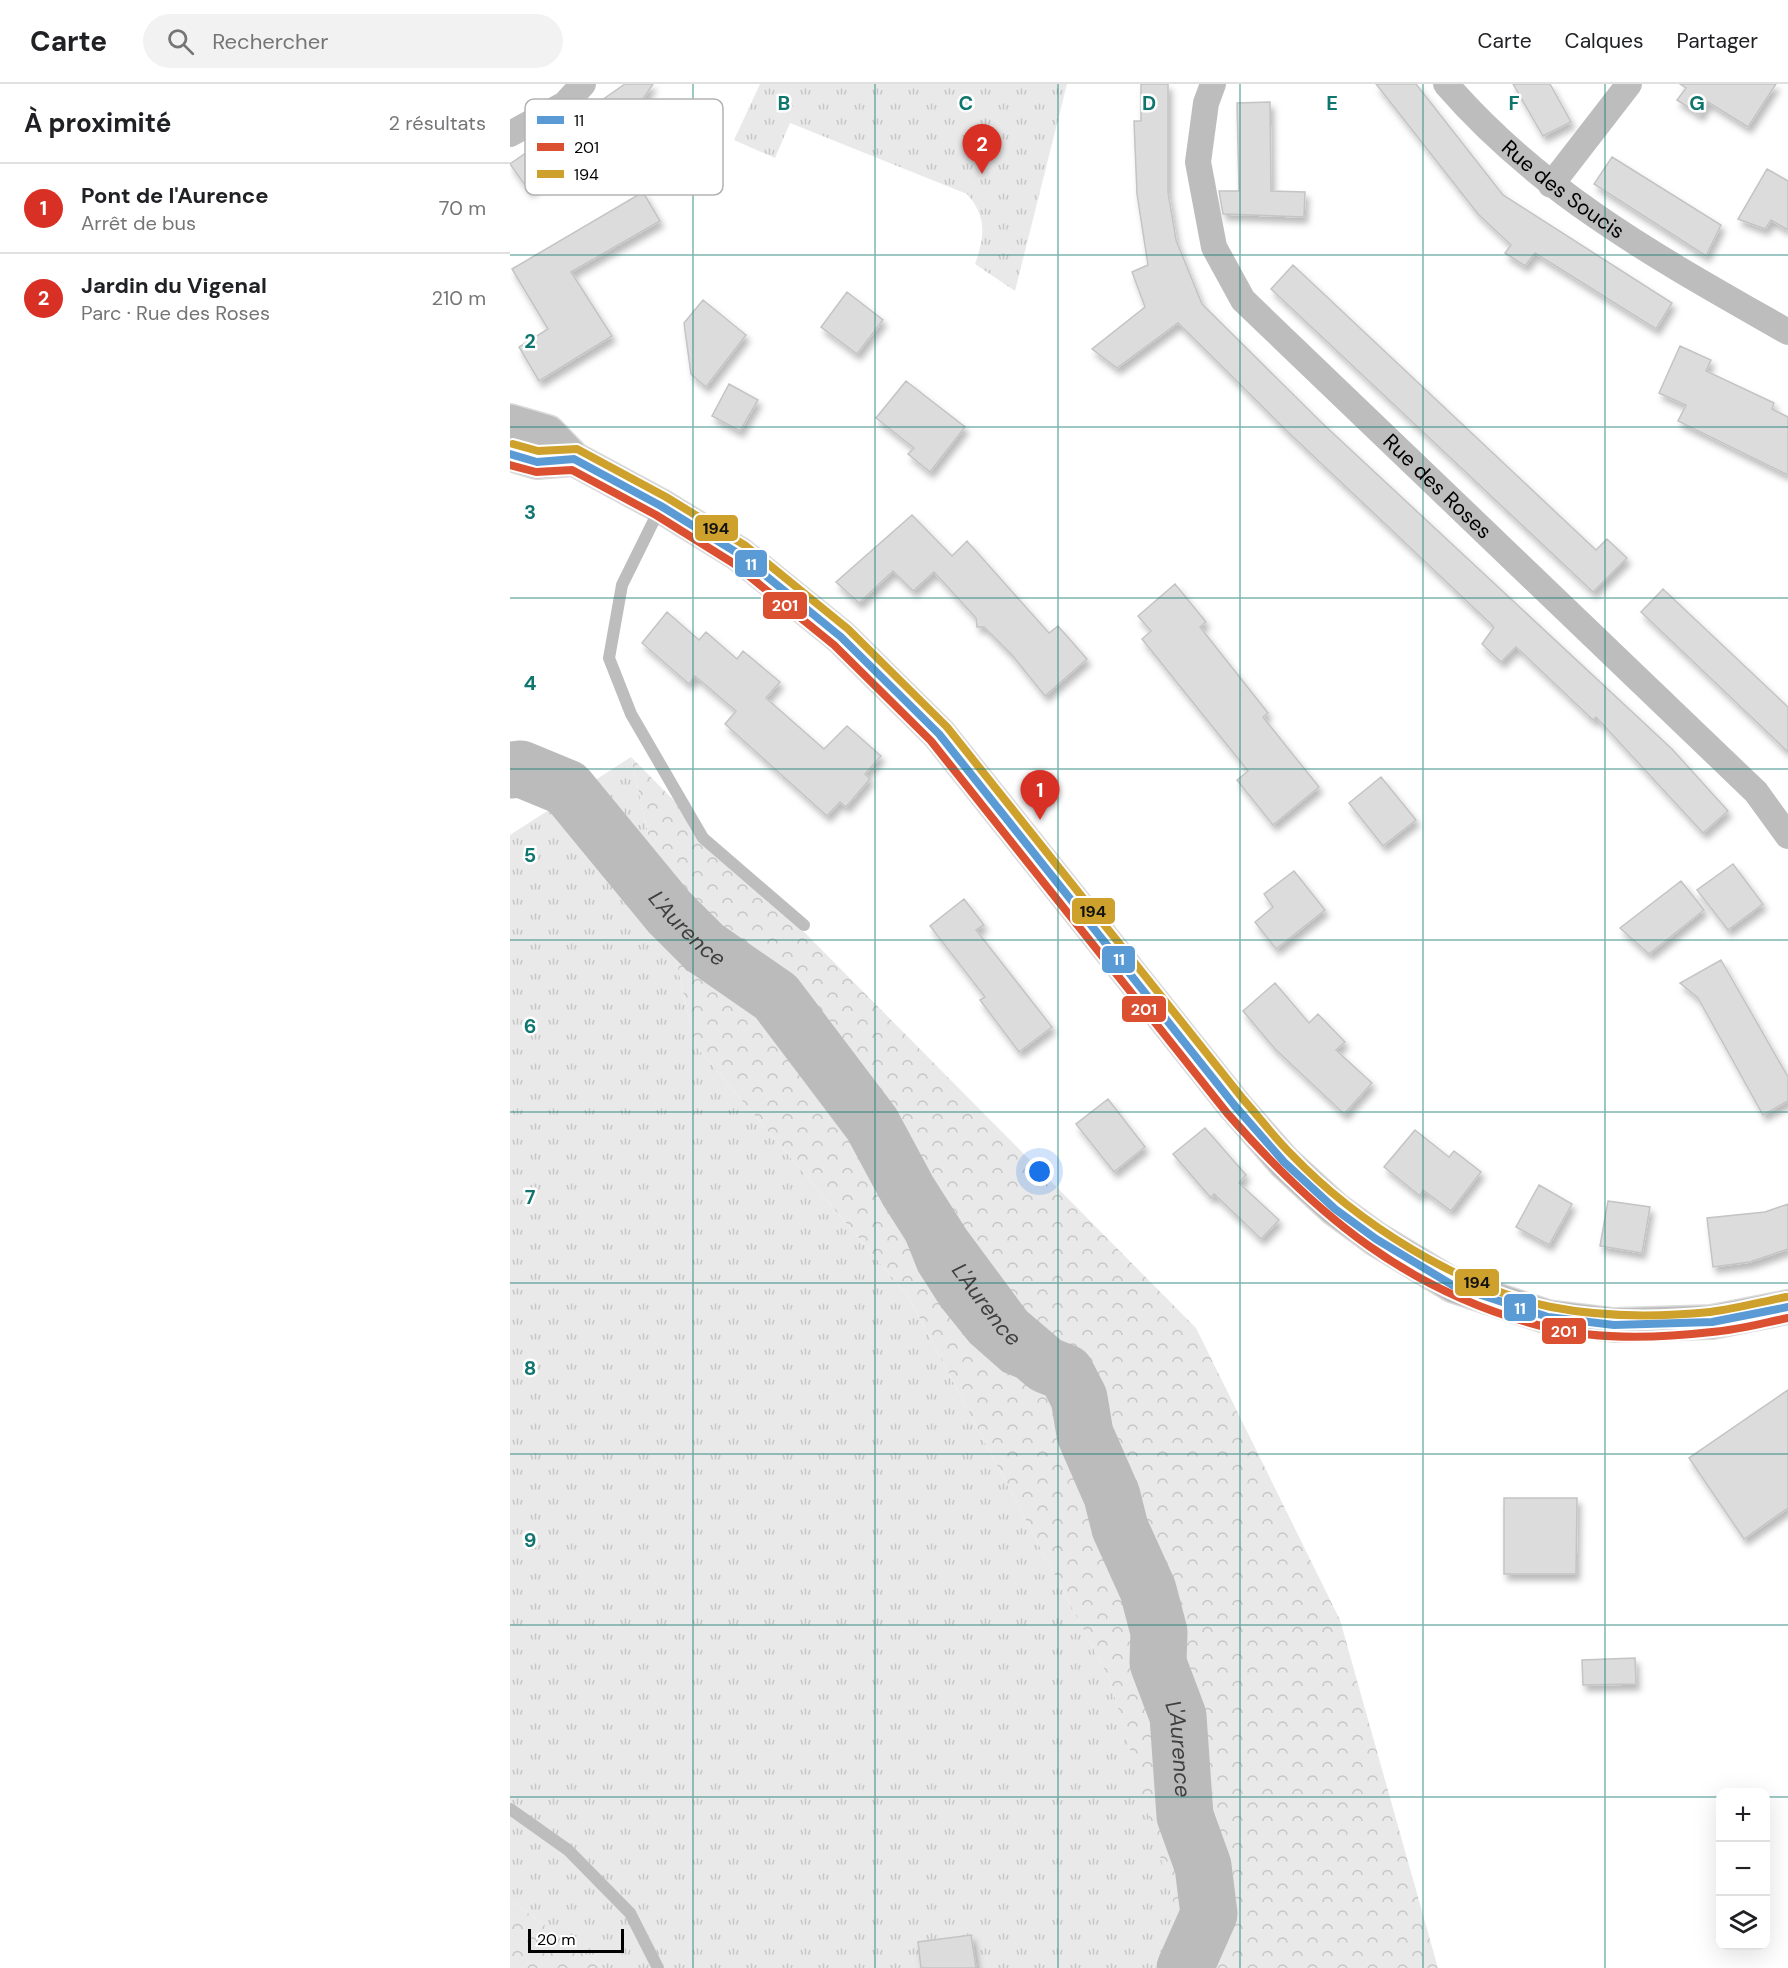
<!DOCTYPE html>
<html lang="fr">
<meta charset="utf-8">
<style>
:root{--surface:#fff;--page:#f2f2f2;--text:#202124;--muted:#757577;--line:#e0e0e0;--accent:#d93025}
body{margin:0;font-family:"DM Sans",sans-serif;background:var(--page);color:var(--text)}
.controls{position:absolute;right:18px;bottom:18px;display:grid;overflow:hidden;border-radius:12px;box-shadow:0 6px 24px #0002}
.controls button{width:54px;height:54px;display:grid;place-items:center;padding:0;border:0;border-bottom:2px solid var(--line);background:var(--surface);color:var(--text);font:30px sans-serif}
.scale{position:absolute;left:18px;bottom:15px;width:96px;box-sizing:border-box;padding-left:6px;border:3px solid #000;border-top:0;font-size:16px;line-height:21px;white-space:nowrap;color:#000;-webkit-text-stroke:4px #fff;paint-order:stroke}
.you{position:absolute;left:530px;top:1088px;width:21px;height:21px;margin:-15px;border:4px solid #fff;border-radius:50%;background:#1a73e8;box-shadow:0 0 0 9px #1a73e833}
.badge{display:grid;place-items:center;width:39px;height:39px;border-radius:50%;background:var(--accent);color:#fff;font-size:20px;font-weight:700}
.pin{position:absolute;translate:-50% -50px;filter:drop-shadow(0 2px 3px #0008)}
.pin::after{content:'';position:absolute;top:32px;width:21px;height:18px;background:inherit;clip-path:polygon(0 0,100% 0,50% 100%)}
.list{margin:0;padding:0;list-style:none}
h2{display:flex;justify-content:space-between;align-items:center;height:78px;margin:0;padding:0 24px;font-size:26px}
h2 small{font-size:20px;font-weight:400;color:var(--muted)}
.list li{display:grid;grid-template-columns:39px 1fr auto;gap:18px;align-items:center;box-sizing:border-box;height:90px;padding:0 24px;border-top:2px solid var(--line)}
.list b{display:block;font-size:22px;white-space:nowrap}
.list p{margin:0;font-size:20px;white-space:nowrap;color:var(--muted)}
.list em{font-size:20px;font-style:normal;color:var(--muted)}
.icon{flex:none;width:33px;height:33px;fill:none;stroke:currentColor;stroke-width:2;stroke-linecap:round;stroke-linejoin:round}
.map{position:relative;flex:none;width:1278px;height:1884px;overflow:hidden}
header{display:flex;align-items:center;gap:36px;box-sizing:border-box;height:84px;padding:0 30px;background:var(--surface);border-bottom:2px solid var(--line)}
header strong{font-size:28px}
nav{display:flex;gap:33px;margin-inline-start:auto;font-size:21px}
.search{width:420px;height:54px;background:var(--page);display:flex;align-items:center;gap:15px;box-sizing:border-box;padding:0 21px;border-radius:33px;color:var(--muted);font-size:22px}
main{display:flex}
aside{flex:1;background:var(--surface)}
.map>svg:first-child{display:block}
</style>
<header>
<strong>Carte</strong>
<div class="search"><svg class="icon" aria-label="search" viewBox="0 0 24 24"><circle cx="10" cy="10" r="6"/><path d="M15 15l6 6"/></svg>Rechercher</div>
<nav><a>Carte</a><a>Calques</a><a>Partager</a></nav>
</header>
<main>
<aside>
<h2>À proximité<small>2 résultats</small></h2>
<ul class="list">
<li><span class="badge">1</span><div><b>Pont de l'Aurence</b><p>Arrêt de bus</p></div><em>70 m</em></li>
<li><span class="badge">2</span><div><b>Jardin du Vigenal</b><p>Parc · Rue des Roses</p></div><em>210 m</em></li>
</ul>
</aside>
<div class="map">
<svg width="1278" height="1884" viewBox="0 0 1278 1884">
<defs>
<pattern id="grass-tufts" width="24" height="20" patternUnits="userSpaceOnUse" patternTransform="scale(1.5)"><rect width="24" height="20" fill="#e9e9e9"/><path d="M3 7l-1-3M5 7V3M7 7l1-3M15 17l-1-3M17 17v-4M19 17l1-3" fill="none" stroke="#c6c6c6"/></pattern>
<pattern id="forest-crowns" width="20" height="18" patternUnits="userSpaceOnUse" patternTransform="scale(1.5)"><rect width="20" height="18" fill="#e9e9e9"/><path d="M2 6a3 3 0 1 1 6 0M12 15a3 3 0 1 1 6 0" fill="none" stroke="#c6c6c6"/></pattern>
<filter id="shadow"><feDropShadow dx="3.5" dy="6" stdDeviation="3" flood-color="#0004"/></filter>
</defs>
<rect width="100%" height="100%" fill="#fff"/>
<!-- grass -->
<path fill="url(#grass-tufts)" d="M 250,0 L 557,0 L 505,207 L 465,180 C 475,152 477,133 457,110 L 280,39 L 265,74 L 224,56 Z
M 121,673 L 185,961 L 398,1212 L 600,1596 L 667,1828 L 650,1884 L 93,1884 L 0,1816 L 0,751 Z"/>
<!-- forest -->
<path fill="url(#forest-crowns)" d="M 121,673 L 686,1244 L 830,1536 L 928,1884 L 650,1884 L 666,1828 L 600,1596 L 398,1212 L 185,961 Z
M 0,1816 L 93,1884 L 0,1884 Z"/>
<!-- water -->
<path fill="#bbb" d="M 11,685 L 57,704 L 159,828 L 194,863 L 266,913 L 362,1040 L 398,1107 L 433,1162 L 496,1247 L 536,1281 L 556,1289 L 569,1314 L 575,1350 L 602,1412 L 610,1444 L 638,1506 L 649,1548 L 648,1579 L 668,1632 L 675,1732 L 693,1782 L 699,1830 L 675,1884 L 662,1884 L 676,1842 L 680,1813 L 671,1769 L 657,1733 L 658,1647 L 637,1598 L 636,1558 L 627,1527 L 593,1443 L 583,1393 L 563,1352 L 558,1324 L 552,1312 L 493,1288 L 460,1259 L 431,1223 L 408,1187 L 379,1114 L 361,1090 L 344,1047 L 339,1046 L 272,958 L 267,947 L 239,918 L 176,886 L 134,824 L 47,714 L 16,702 L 0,703 L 0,686 Z"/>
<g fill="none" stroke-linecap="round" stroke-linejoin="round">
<!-- river -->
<path stroke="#bbb" stroke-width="57" id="s1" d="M 0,686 L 11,685 L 57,704 L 159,828 L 194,863 L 266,913 L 362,1040 L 398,1107 L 433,1162 L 496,1247 L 536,1281 L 556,1289 L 569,1314 L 575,1350 L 602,1412 L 610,1444 L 638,1506 L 649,1548 L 648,1579 L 668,1632 L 675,1732 L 693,1782 L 699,1830 L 675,1884"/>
</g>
<!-- building -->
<path fill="#dcdcdc" stroke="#c4c4c4" stroke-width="1.5" filter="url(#shadow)" d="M 115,0 L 143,0 L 119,36 L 19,107 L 0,80 Z
M 631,0 L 658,0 L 658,108 L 666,156 L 692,220 L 812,339 L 1162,665 L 1218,727 L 1193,749 L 1086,633 L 1083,636 L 1006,563 L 991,578 L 972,560 L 984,543 L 779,349 L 668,239 L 607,284 L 582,265 L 635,223 L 622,188 L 638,181 L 627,110 L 624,37 L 631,37 Z
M 866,0 L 906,0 L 993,111 L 1162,219 L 1146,245 L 1025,169 L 1015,182 L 995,169 L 1001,161 L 968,130 Z
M 1003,0 L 1040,0 L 1061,38 L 1033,52 Z
M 1170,0 L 1266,0 L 1238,43 L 1198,18 L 1190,31 L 1167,16 L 1176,4 Z
M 760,18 L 761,107 L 795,108 L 794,133 L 713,130 L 709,107 L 729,107 L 727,19 Z
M 1102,73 L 1211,141 L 1196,172 L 1084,100 Z
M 1257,85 L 1278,97 L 1278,146 L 1261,136 L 1255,145 L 1228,135 Z
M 133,108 L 150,137 L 61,188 L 102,252 L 29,297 L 9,263 L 38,245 L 2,185 Z
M 783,181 L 1086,466 L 1097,455 L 1117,474 L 1083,508 L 761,205 Z
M 337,208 L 373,236 L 347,270 L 311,243 Z
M 193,216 L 236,251 L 196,303 L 181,290 L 174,239 Z
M 1170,262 L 1201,276 L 1196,287 L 1264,319 L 1262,325 L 1278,333 L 1278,391 L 1168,337 L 1176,321 L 1149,309 Z
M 396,297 L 455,343 L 420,388 L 398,370 L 404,364 L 366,334 Z
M 219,300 L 248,316 L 230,347 L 202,332 Z
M 402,431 L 442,472 L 457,457 L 539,549 L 548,542 L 577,575 L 535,612 L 502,571 L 474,543 L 467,543 L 466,534 L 424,488 L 403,507 L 383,487 L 349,519 L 326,498 Z
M 665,500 L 696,538 L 690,543 L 758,629 L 753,633 L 809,703 L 763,741 L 727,696 L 738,687 L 632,555 L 641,547 L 628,532 Z
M 1153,505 L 1278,623 L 1278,668 L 1131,528 Z
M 157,528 L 189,556 L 196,548 L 227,575 L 233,567 L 270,598 L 256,614 L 314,665 L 337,642 L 371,672 L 355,690 L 360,695 L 336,723 L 330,718 L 317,732 L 215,640 L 226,627 L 185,592 L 179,600 L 132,559 Z
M 871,693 L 906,736 L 873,762 L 839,719 Z
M 1223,780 L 1253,820 L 1218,846 L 1187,806 Z
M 784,787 L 815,826 L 766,865 L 745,838 L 763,823 L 754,810 Z
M 1171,797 L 1194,826 L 1139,870 L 1110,844 Z
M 454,815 L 474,841 L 466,846 L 542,943 L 509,968 L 470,916 L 475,913 L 420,842 Z
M 1211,876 L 1278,993 L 1278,1017 L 1253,1031 L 1188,914 L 1170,899 Z
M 765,899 L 799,939 L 808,930 L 835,958 L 826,966 L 862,999 L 834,1030 L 765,965 L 733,927 Z
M 598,1015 L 635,1063 L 604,1088 L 566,1040 Z
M 695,1044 L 736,1091 L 729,1099 L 769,1136 L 751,1155 L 704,1110 L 701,1114 L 663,1070 Z
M 905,1046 L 939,1073 L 944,1067 L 971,1088 L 941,1127 L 913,1106 L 910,1112 L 874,1083 Z
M 1029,1101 L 1062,1120 L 1039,1161 L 1006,1143 Z
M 1098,1117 L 1140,1123 L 1132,1169 L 1090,1162 Z
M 1278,1120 L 1278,1165 L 1240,1178 L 1203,1183 L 1197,1134 L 1255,1128 Z
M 1278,1306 L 1278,1424 L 1234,1455 L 1179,1374 Z
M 994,1414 L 1067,1414 L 1066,1490 L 994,1490 Z
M 1125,1574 L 1126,1600 L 1073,1601 L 1072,1576 Z
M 461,1851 L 466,1884 L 411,1884 L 408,1858 Z"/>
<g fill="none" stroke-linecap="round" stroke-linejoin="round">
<defs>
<path id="primary" d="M 0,337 L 38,348 L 64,375
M 0,370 L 27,378 L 64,375 L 151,422 L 229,470 L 331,553 L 429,650 L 725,1022 L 774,1078 L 825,1125 L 866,1155 L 944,1202 L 1038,1233 L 1104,1241 L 1202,1238 L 1278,1223"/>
</defs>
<!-- primary casing -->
<use href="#primary" stroke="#dbdbdb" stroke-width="36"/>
<!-- lane -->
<path stroke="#bdbdbd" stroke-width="12" d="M 150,424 L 112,501 L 99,574 L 121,630 L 193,754 L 294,841
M 0,1725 L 58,1766 L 120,1829 L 148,1884"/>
<!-- street -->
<g stroke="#bdbdbd" stroke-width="26">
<path id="s2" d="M 703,0 L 696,19 L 688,78 L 704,163 L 733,216 L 1246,708 L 1278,752"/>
<path id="s3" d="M 936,0 C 1033,112 1152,176 1278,248"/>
<path d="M 0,50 L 55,20 L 73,0"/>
<path d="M 1041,101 L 1119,0"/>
</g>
<!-- primary -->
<use href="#primary" stroke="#bdbdbd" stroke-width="33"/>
<defs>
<path id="bus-1" d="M 0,370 L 27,378 L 64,375 L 151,422 L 229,470 L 331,553 L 429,650 L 725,1022 L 774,1078 L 825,1125 L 866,1155 L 944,1202 L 1038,1233 L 1104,1241 L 1202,1238 L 1278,1223"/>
<path id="bus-2" d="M 0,381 L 26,388 L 62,386 L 146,431 L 223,479 L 324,561 L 421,657 L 717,1029 C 807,1132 899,1209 1035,1243 C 1087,1256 1149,1254 1202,1248 C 1227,1246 1253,1239 1278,1234"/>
<path id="bus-3" d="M 3,360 L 28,367 L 67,365 L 156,413 L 236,462 L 338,545 L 437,643 L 733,1015 C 749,1033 764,1053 781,1070 C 846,1138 948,1203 1041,1223 C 1092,1233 1149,1233 1200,1228 C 1225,1225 1251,1218 1276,1213"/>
</defs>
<!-- bus-1 casing -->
<use href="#bus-1" stroke="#fff" stroke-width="12"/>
<!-- bus-2 casing -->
<use href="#bus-2" stroke="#fff" stroke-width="12"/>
<!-- bus-3 casing -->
<use href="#bus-3" stroke="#fff" stroke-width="12"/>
<!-- bus-1 -->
<use href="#bus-1" stroke="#5b9bd5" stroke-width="8"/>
<!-- bus-2 -->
<use href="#bus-2" stroke="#dc5032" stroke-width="8"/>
<!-- bus-3 -->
<use href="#bus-3" stroke="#cea12c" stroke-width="8"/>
</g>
<!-- grid -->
<path fill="none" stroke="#0f766e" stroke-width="1.5" stroke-opacity="0.55" d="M 183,0 L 183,1884M 365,0 L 365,1884M 548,0 L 548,1884M 730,0 L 730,1884M 913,0 L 913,1884M 1095,0 L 1095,1884M 0,171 L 1278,171M 0,343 L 1278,343M 0,514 L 1278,514M 0,685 L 1278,685M 0,856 L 1278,856M 0,1028 L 1278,1028M 0,1199 L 1278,1199M 0,1370 L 1278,1370M 0,1541 L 1278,1541M 0,1713 L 1210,1713M 1256,1713 L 1278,1713"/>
<g text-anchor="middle" stroke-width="5" stroke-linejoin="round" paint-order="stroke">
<!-- street labels -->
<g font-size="21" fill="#000" stroke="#fff">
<text dy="7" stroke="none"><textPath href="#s3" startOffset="158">Rue des Soucis</textPath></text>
<text dy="7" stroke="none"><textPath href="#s2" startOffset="496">Rue des Roses</textPath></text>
</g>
<!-- water labels -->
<g font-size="22" font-style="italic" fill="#3f3f3f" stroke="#fff">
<text dy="8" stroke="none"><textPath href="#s1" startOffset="246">L'Aurence</textPath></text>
<text dy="8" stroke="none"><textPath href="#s1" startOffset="732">L'Aurence</textPath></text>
<text dy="8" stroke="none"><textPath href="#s1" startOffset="1236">L'Aurence</textPath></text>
</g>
</g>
<!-- legend -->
<rect x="15" y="15" width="198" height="96" rx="9" fill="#fff" stroke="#b2b2b2" stroke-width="1.5"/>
<rect x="27" y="32" width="27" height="8" fill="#5b9bd5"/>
<rect x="27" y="59" width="27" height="8" fill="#dc5032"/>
<rect x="27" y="86" width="27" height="8" fill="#cea12c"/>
<g font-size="16" fill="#000">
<text x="64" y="42">11</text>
<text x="64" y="69">201</text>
<text x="64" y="96">194</text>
</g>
<g font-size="20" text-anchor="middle" font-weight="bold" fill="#0f766e" stroke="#fff" stroke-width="5" stroke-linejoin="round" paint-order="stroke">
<text x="274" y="26">B</text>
<text x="456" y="26">C</text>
<text x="639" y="26">D</text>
<text x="822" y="26">E</text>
<text x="1004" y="26">F</text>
<text x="1187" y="26">G</text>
<text x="20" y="264">2</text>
<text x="20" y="435">3</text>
<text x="20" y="606">4</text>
<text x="20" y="778">5</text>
<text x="20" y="949">6</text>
<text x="20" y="1120">7</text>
<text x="20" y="1291">8</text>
<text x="20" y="1463">9</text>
</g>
<g stroke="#fff" stroke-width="2">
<rect x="184" y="430" width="45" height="28" rx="6" fill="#cea12c"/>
<rect x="224" y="465" width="34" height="29" rx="6" fill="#5b9bd5"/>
<rect x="252" y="507" width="46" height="29" rx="6" fill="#dc5032"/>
<rect x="561" y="813" width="45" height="28" rx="6" fill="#cea12c"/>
<rect x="591" y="861" width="35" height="29" rx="6" fill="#5b9bd5"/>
<rect x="611" y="911" width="46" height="28" rx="6" fill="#dc5032"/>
<rect x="944" y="1184" width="46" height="29" rx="6" fill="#cea12c"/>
<rect x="993" y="1209" width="34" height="29" rx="6" fill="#5b9bd5"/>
<rect x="1031" y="1233" width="46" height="28" rx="6" fill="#dc5032"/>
</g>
<g font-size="16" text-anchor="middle" font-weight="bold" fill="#fff">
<text x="241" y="486">11</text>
<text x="275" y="527">201</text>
<text x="609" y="881">11</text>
<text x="634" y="931">201</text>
<text x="1010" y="1230">11</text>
<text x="1054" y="1253">201</text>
</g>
<g font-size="16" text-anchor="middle" font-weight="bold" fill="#111">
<text x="206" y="450">194</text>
<text x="583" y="833">194</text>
<text x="967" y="1204">194</text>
</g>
</svg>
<div class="controls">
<button>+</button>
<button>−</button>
<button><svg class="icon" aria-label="layers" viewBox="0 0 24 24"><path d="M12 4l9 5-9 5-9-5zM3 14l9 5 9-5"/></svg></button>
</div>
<div class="scale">20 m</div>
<div class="you"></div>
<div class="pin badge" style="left:530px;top:736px">1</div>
<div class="pin badge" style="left:472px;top:90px">2</div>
</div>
</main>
